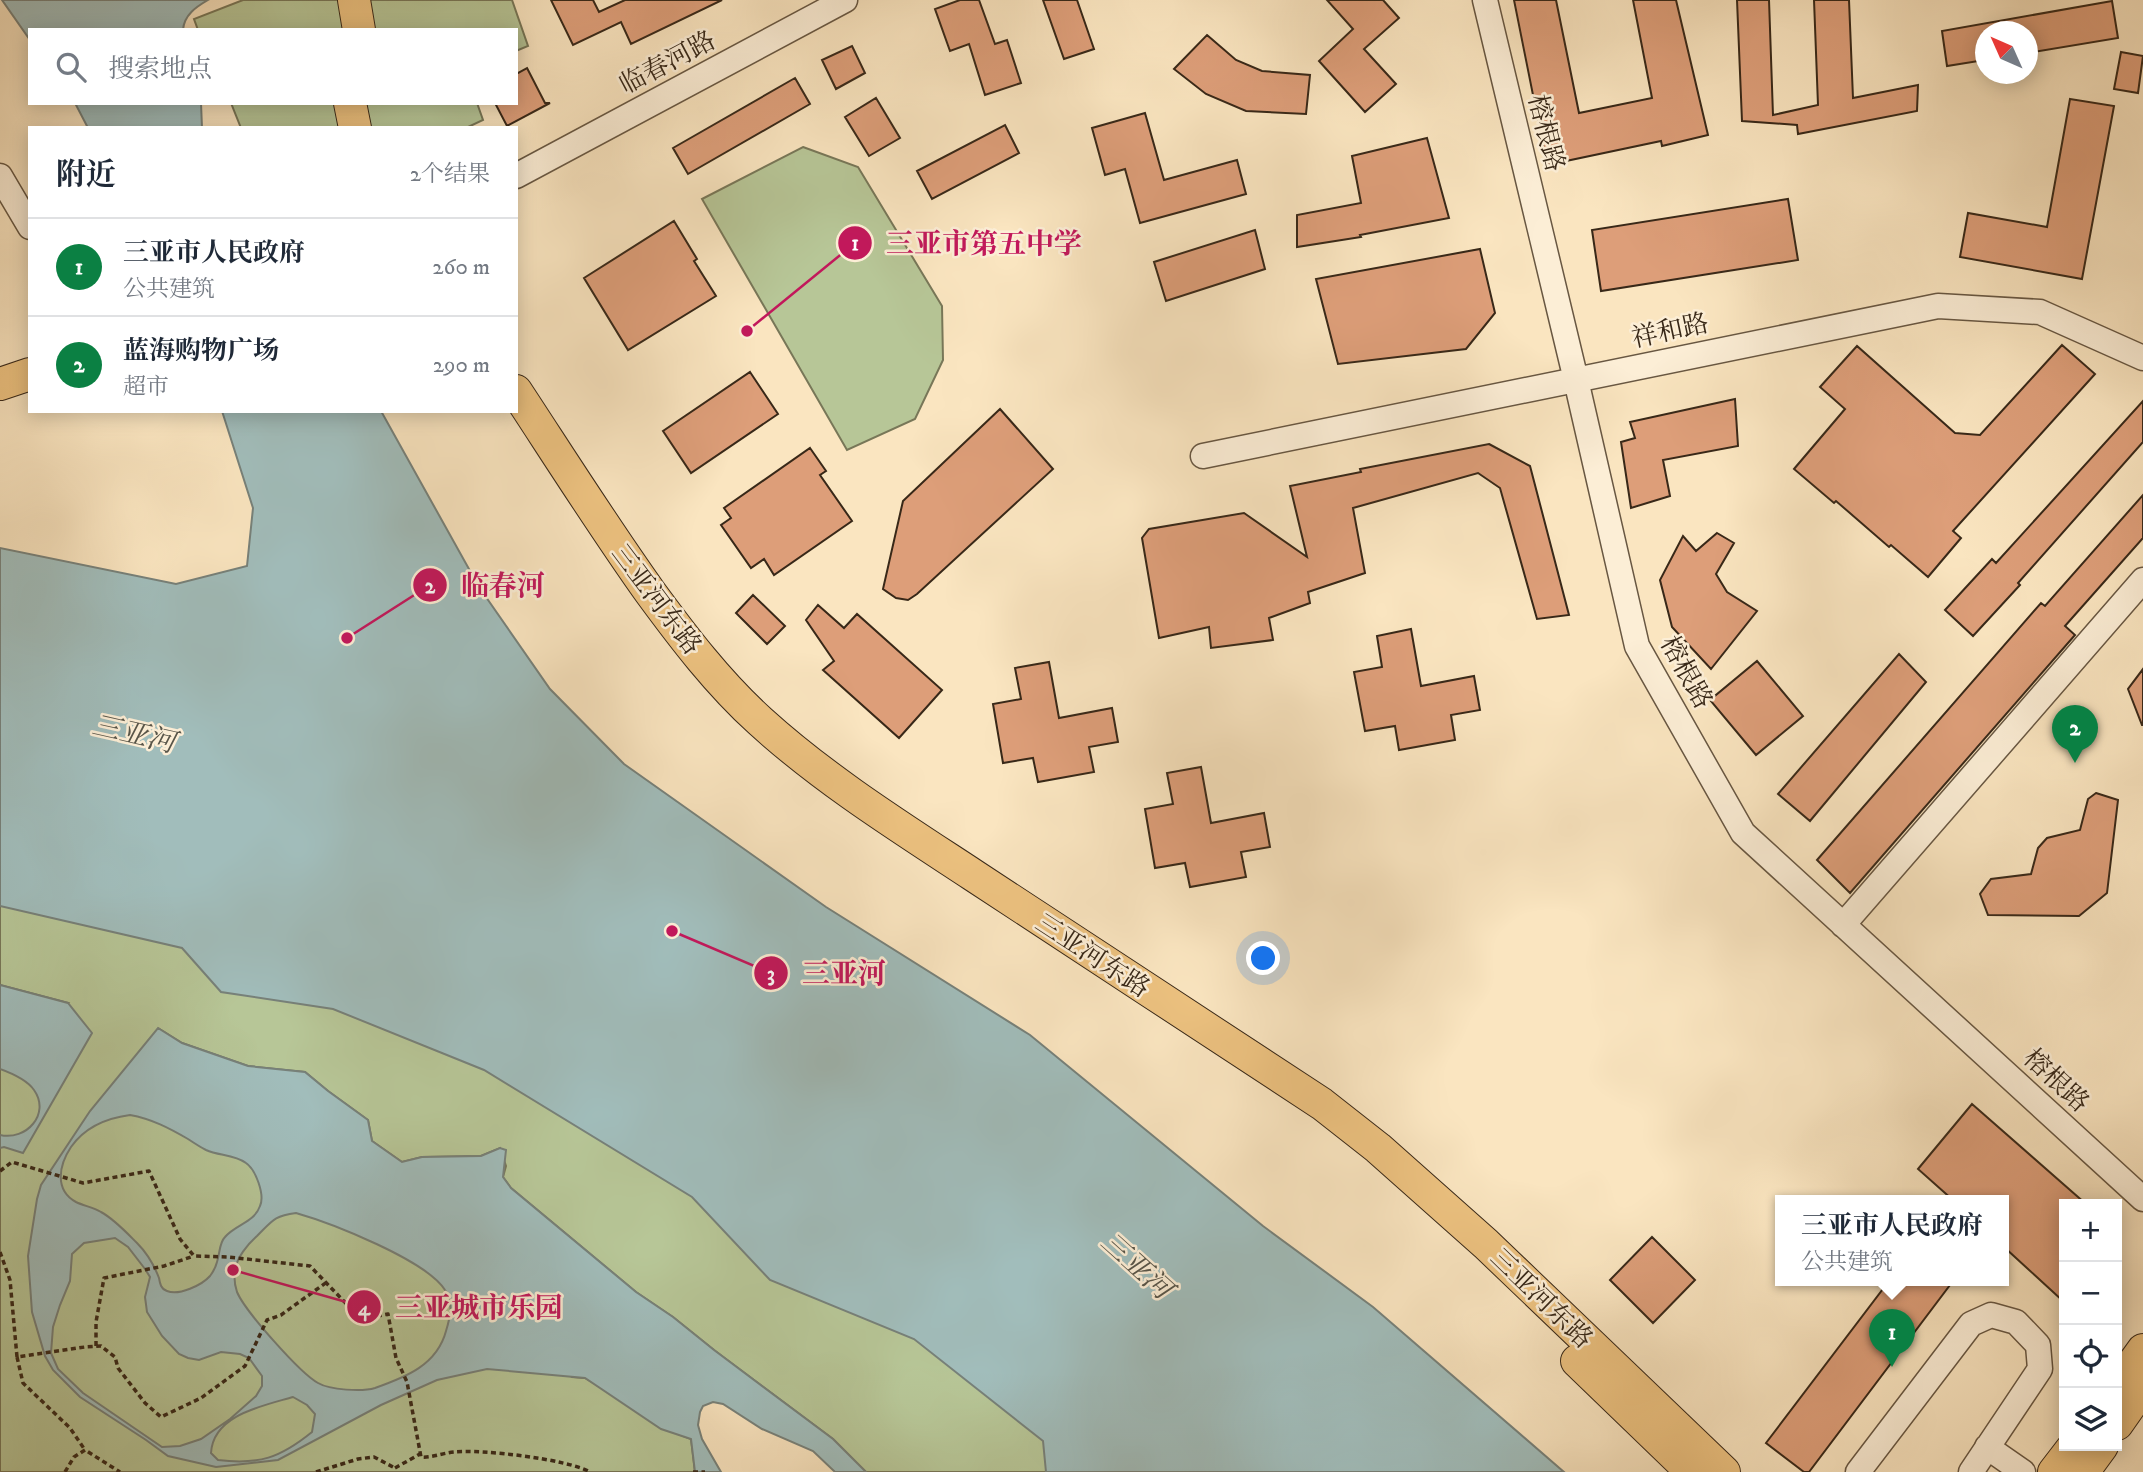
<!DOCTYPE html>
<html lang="zh">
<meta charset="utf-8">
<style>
:root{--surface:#fff;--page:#f2f2f3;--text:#1f2937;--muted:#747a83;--line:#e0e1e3;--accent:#0b8043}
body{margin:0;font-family:"IM FELL DW Pica","Noto Serif SC",serif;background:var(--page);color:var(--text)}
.controls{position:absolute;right:21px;bottom:21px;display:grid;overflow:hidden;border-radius:0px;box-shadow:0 4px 18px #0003}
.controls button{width:63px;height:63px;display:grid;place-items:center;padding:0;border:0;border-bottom:2px solid var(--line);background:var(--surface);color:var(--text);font:35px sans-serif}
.compass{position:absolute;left:1975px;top:21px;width:63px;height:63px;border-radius:50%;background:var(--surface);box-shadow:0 4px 18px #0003;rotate:315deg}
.you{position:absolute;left:1264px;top:959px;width:24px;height:24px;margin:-18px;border:5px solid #fff;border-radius:50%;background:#1a73e8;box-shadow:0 0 0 10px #1a73e833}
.badge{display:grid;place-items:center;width:46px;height:46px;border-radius:50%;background:var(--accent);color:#fff;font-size:23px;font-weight:700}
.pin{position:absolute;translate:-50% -58px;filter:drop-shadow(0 2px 4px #0008)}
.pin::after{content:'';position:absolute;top:37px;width:24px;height:21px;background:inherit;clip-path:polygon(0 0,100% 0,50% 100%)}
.popup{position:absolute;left:1775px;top:1195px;width:234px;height:91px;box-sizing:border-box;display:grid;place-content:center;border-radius:0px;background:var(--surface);filter:drop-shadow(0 2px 5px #0005);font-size:23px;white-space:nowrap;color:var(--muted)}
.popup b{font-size:26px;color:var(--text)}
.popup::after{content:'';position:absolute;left:50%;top:100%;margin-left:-14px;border:14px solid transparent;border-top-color:var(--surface)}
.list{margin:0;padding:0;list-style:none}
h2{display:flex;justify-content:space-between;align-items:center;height:91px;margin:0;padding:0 28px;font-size:30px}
h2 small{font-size:23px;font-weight:400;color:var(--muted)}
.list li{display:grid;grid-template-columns:46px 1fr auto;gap:21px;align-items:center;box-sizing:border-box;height:98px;padding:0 28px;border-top:2px solid var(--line)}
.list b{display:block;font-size:26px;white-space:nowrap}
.list p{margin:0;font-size:23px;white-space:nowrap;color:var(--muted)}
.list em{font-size:23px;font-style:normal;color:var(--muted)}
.icon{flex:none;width:38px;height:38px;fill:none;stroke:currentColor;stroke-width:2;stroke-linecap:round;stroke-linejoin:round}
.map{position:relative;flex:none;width:2143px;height:1472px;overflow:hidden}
.search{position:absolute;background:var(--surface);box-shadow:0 4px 18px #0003;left:28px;top:28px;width:490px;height:77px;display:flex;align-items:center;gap:18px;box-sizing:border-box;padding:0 24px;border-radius:0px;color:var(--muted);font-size:26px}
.panel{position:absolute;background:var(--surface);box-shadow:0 4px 18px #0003;left:28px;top:126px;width:490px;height:287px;border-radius:0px}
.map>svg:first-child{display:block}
</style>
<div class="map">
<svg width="2143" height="1472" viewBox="0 0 2143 1472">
<rect width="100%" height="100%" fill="#fae5c0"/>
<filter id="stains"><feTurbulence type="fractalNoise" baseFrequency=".00286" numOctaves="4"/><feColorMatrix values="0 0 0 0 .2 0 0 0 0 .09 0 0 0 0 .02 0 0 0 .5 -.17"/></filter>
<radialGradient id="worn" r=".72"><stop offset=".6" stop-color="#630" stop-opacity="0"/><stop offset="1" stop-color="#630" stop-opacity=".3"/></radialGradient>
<!-- green -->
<path fill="#b7c697" stroke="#787758" stroke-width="2" d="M 243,0 L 512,0 L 528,46 L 516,51 L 516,30 L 198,30 L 194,19 Z
M 231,103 L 477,103 L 483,120 L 466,128 L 241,128 Z
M 803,147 L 858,167 L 942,306 L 943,360 L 915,419 L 847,450 L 702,199 Z
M 0,885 L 350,998 L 494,1060 L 894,1313 L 1049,1433 L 1055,1472 L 866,1472 L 833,1439 L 714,1350 L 673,1317 L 636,1292 L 511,1188 L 503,1177 L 506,1166 L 500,1148 L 481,1156 L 422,1157 L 402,1162 L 372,1141 L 368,1120 L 328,1091 L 305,1072 L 248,1066 L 182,1043 L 158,1028 L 222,1118 L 572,1377 L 585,1378 L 678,1434 L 691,1439 L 695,1472 L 0,1472 L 0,1052 L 68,1003 L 0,985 Z"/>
<!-- water -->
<path fill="#a1bdbb" stroke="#77817a" stroke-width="2" fill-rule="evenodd" d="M 2,0 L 208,0 C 196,7 184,15 183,30 L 30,30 L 30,40 Z
M 75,103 L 201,103 L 202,128 L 88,128 Z
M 222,411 L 381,411 L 479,587 L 550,689 L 624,764 L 826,907 L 1030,1035 L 1263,1226 L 1373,1307 L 1564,1472 L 1046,1472 L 1043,1441 L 914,1339 L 770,1280 L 692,1197 L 484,1070 L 333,1009 L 221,992 L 182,948 L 0,906 L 0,548 L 176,584 L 247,566 L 253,508 Z
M 0,985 L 68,1003 L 92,1033 L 23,1153 L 4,1147 L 0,1148 L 0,1135 C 26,1141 51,1114 34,1090 C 27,1080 11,1073 0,1069 Z
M 158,1028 L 182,1043 L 248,1066 L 305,1072 L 328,1091 L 368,1120 L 372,1141 L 402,1162 L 422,1157 L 481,1156 L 500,1148 L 506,1150 L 503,1177 L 511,1188 L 636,1292 L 673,1317 L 714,1350 L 833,1439 L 866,1472 L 835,1472 L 813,1451 L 762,1429 L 723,1404 L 713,1402 L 703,1406 L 700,1412 L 698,1425 L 702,1439 L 721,1472 L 695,1472 L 691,1439 L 661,1429 L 585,1378 L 487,1369 L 437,1380 L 381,1405 L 278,1460 L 216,1467 L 168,1456 L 146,1440 L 80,1397 L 53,1370 L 45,1356 L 32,1312 L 28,1256 L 37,1199 L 41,1185 L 90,1111 ZM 130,1115 C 152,1119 169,1128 188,1139 C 194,1143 200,1147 206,1150 C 219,1156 234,1154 246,1163 C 256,1170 265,1195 260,1206 C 254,1223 236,1224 225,1237 C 219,1243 220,1253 217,1262 C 216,1266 213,1272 210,1276 C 202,1285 179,1296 167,1291 C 161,1289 160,1284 159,1278 C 154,1265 147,1253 137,1243 C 126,1232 114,1219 101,1212 C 93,1207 84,1206 76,1202 C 54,1190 59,1165 71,1147 C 85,1127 107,1118 130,1115 ZM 296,1213 C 331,1223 426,1260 445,1290 C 454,1302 450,1318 446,1331 C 437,1365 406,1377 375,1388 C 362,1392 330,1390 318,1383 C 300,1373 245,1311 237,1292 C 235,1286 234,1277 235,1271 C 236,1258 248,1244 257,1236 C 273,1220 274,1216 296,1213 ZM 115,1238 L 128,1247 L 145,1269 L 150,1277 L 145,1297 L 147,1312 L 162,1336 L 179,1354 L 188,1358 L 199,1360 L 221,1352 L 240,1354 L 249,1358 L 262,1376 L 262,1386 L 256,1396 L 230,1419 L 201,1439 L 180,1446 L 162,1447 L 83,1393 L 58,1369 L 51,1353 L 53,1327 L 60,1305 L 70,1281 L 72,1254 L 84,1243 ZM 293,1397 L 307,1405 L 315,1414 L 312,1432 C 280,1458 259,1465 218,1460 L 211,1453 C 213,1415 262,1406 293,1397 Z"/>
<!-- building -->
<path fill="#dd9e79" stroke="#382818" stroke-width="2" d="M 551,0 L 593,0 L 599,12 L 625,0 L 722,0 L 631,44 L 621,22 L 573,45 Z
M 960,0 L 979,0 L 995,44 L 1007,40 L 1021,83 L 985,95 L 969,44 L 950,51 L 935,9 Z
M 1043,0 L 1077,0 L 1094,49 L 1064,59 Z
M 1327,0 L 1383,0 L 1399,18 L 1364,49 L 1396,84 L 1365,112 L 1319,61 L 1353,29 Z
M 1514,0 L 1556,0 L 1579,113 L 1652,98 L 1633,0 L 1676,0 L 1708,135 L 1662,146 L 1661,141 L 1547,165 Z
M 1737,0 L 1769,0 L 1773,115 L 1818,105 L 1814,0 L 1849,0 L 1853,98 L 1918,85 L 1917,111 L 1798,134 L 1797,125 L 1742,121 Z
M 2112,1 L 2118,38 L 2027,53 L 2027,32 L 1985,32 L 1985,60 L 1947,66 L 1942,31 Z
M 1207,35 L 1236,60 L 1262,71 L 1310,75 L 1306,114 L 1246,111 L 1206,94 L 1174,69 Z
M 852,46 L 865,73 L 836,89 L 822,60 Z
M 2121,52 L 2143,56 L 2138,93 L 2114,89 Z
M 527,68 L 545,103 L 550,103 L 507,126 L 495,103 L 516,103 L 516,74 Z
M 795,78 L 810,104 L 688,174 L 673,148 Z
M 876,98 L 900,138 L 869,156 L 845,117 Z
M 2070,99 L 2114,106 L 2082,279 L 1960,257 L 1968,213 L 2047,227 Z
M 1145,113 L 1164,180 L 1237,160 L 1246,194 L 1140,223 L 1125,169 L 1105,175 L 1092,128 Z
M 1005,125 L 1019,153 L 932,199 L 917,171 Z
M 1427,138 L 1449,218 L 1360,235 L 1361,237 L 1297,247 L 1297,215 L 1361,203 L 1352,156 Z
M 1788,199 L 1798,260 L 1601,291 L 1592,230 Z
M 674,221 L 697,259 L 694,261 L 716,296 L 628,350 L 584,278 Z
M 1255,230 L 1265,269 L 1166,301 L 1154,262 Z
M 1480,249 L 1495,313 L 1466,349 L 1338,364 L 1316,279 Z
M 2062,345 L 2095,374 L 1953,531 L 1961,538 L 1928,577 L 1891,545 L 1889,547 L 1836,501 L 1834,503 L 1794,469 L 1845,409 L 1820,387 L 1857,346 L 1955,433 L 1980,435 Z
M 750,372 L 778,414 L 691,473 L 663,431 Z
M 1735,399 L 1738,446 L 1663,460 L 1670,496 L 1631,508 L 1621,442 L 1635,438 L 1630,422 Z
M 2143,401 L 2143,442 L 2018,583 L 2020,585 L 1973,636 L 1945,610 L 1992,559 L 1996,563 Z
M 1000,409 L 1053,469 L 917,594 L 908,600 L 896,598 L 883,589 L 903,501 Z
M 1489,444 L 1530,466 L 1569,615 L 1537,619 L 1500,488 L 1478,473 L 1353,508 L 1365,573 L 1308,592 L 1310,603 L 1269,618 L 1273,640 L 1211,648 L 1209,627 L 1159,638 L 1142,538 L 1149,529 L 1244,513 L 1307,557 L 1290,486 L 1361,472 L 1360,469 Z
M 810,448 L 826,471 L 820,475 L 852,521 L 774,575 L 764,559 L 751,568 L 721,525 L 731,518 L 724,508 Z
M 2143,495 L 2143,538 L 2065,626 L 2075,635 L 1850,893 L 1817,860 L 2041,603 L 2045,606 Z
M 1717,533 L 1734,543 L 1716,574 L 1727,592 L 1757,611 L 1711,669 L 1672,627 L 1660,580 L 1683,536 L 1696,551 Z
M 753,595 L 785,626 L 767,644 L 736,613 Z
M 818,605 L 844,628 L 857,614 L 942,690 L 899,738 L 823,670 L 834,661 L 806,620 Z
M 1411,629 L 1421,686 L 1474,676 L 1480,710 L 1451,715 L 1455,740 L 1399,750 L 1395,726 L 1365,731 L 1354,672 L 1382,667 L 1377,636 Z
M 1899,654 L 1926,682 L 1810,821 L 1778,794 Z
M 1757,661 L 1803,716 L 1756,755 L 1710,700 Z
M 1049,662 L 1059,718 L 1112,708 L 1118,742 L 1089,747 L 1094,772 L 1038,782 L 1033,758 L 1003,763 L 993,704 L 1021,699 L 1015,668 Z
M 2143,669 L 2143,725 L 2142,725 L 2128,689 Z
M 1201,767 L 1211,823 L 1264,813 L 1270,847 L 1241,852 L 1246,877 L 1190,887 L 1185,863 L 1155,868 L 1145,809 L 1173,804 L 1167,773 Z
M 2096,793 L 2118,800 L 2107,893 L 2079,916 L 1988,915 L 1980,894 L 1991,879 L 2031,874 L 2038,848 L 2047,838 L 2080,830 L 2088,799 Z
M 1972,1104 L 2086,1204 L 2064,1204 L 2064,1302 L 2004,1247 L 2004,1201 L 1954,1201 L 1918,1169 Z
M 1652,1237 L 1695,1280 L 1653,1323 L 1610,1280 Z
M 1889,1281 L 1953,1281 L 1809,1472 L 1804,1472 L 1766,1443 Z"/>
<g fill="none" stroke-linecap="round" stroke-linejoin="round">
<defs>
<path id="minor" d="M 1485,0 L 1576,380 L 1637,646 L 1743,833 L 2143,1199
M 0,176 L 30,227
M 516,176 L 845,0
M 1203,456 L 1938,306 L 2040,312 L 2143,358
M 1843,925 L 2143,580
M 1987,1447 L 2023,1472
M 1858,1472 L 1971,1324 L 1991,1315 L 2016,1322 L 2038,1345 L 2040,1369 L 1971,1472"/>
<path id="major" d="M 354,0 L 359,30
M 350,103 L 355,128
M 0,384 L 30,374
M 516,391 C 560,458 603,526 650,592 C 683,637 718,683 760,721 C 825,780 900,827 973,875 C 1089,952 1206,1027 1322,1104 L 1378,1148 L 1486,1244 L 1724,1472
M 1577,1361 L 1692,1472
M 2117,1386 L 2143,1350
M 2117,1424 L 2143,1387
M 2054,1472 L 2074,1446
M 2083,1472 L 2102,1446"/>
</defs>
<!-- minor casing -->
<use href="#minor" stroke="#685742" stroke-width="27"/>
<!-- major casing -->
<use href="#major" stroke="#382818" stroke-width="34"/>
<!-- path -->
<path stroke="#382818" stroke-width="3.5" stroke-dasharray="5 3.5" stroke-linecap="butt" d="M 0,1171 L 12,1162 L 83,1183 L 149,1171 L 180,1239 L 194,1256 L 228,1257 L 310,1266 L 361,1319 L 388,1314 L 396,1358 L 407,1382 L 421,1457 C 432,1458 442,1453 454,1452 C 481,1449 567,1459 590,1472
M 0,1252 L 10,1280 L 17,1357 L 85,1347 L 101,1346 L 115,1357 L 118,1368 L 145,1403 L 161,1417 L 201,1398 L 245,1366 L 267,1320 L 281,1315 L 327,1282
M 96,1346 L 96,1322 L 104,1278 L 164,1266 L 194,1256
M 17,1357 L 23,1383 L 70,1428 L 85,1450
M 395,1468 L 420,1454
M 65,1472 L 74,1457 L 85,1450 L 120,1472
M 316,1472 L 358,1459 L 374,1457 L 395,1468
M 693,1472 L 705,1472"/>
<!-- minor -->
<use href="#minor" stroke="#fceed6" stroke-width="24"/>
<!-- major -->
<use href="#major" stroke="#edc280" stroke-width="32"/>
</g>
<g text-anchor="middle" stroke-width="5" stroke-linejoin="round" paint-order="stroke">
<!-- street labels -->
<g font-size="26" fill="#382818" stroke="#fceed6">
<text transform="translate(667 62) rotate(-28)" y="9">临春河路</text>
<text transform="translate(1547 133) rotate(76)" y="9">榕根路</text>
<text transform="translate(1670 330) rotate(-12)" y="9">祥和路</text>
<text transform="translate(657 599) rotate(53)" y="9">三亚河东路</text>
<text transform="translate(1687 672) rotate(61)" y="9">榕根路</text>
<text transform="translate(1093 955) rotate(33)" y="9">三亚河东路</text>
<text transform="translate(2057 1080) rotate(43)" y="9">榕根路</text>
<text transform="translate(1542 1298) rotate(44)" y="9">三亚河东路</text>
</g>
<!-- water labels -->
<g font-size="28" font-style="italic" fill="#585549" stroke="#fceed6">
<text transform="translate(134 733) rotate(13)" y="10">三亚河</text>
<text transform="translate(1137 1265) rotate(42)" y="10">三亚河</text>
</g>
</g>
<!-- callouts -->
<path fill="none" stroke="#c2185b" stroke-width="2.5" d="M747 331L855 243M347 638L430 585M672 931L771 973M233 1270L364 1307"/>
<g fill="#c2185b" stroke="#fceed6" stroke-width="2.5">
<circle cx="747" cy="331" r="7"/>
<circle cx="347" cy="638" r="7"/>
<circle cx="672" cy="931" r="7"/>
<circle cx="233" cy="1270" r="7"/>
<circle cx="855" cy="243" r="18"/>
<circle cx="430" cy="585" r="18"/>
<circle cx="771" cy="973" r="18"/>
<circle cx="364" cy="1307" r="18"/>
</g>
<g font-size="21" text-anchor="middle" font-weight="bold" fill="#fff">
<text x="855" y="250">1</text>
<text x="430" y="593">2</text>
<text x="771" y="981">3</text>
<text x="364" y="1315">4</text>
</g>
<g font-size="28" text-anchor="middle" font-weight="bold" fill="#c2185b" stroke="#fceed6" stroke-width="5" stroke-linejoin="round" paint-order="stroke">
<text x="984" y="253">三亚市第五中学</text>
<text x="503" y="595">临春河</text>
<text x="844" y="983">三亚河</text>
<text x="479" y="1317">三亚城市乐园</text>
</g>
<rect width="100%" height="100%" filter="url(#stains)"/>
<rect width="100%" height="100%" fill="url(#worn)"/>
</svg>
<div class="controls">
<button>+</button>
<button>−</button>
<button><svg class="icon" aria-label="locate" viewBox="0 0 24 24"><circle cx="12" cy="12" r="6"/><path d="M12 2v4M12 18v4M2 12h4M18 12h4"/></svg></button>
<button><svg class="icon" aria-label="layers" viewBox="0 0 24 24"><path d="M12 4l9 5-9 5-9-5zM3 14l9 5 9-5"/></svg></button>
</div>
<svg class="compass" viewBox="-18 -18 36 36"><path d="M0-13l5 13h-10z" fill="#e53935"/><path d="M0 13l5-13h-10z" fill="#747a83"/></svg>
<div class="you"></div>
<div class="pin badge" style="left:1892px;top:1367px">1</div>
<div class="popup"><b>三亚市人民政府</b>公共建筑</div>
<div class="pin badge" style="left:2075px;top:763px">2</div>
<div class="search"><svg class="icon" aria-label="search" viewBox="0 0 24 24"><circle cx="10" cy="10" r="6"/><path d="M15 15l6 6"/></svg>搜索地点</div>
<section class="panel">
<h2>附近<small>2个结果</small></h2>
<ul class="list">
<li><span class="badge">1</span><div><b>三亚市人民政府</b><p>公共建筑</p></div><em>260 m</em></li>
<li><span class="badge">2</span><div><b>蓝海购物广场</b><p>超市</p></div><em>290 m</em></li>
</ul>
</section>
</div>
